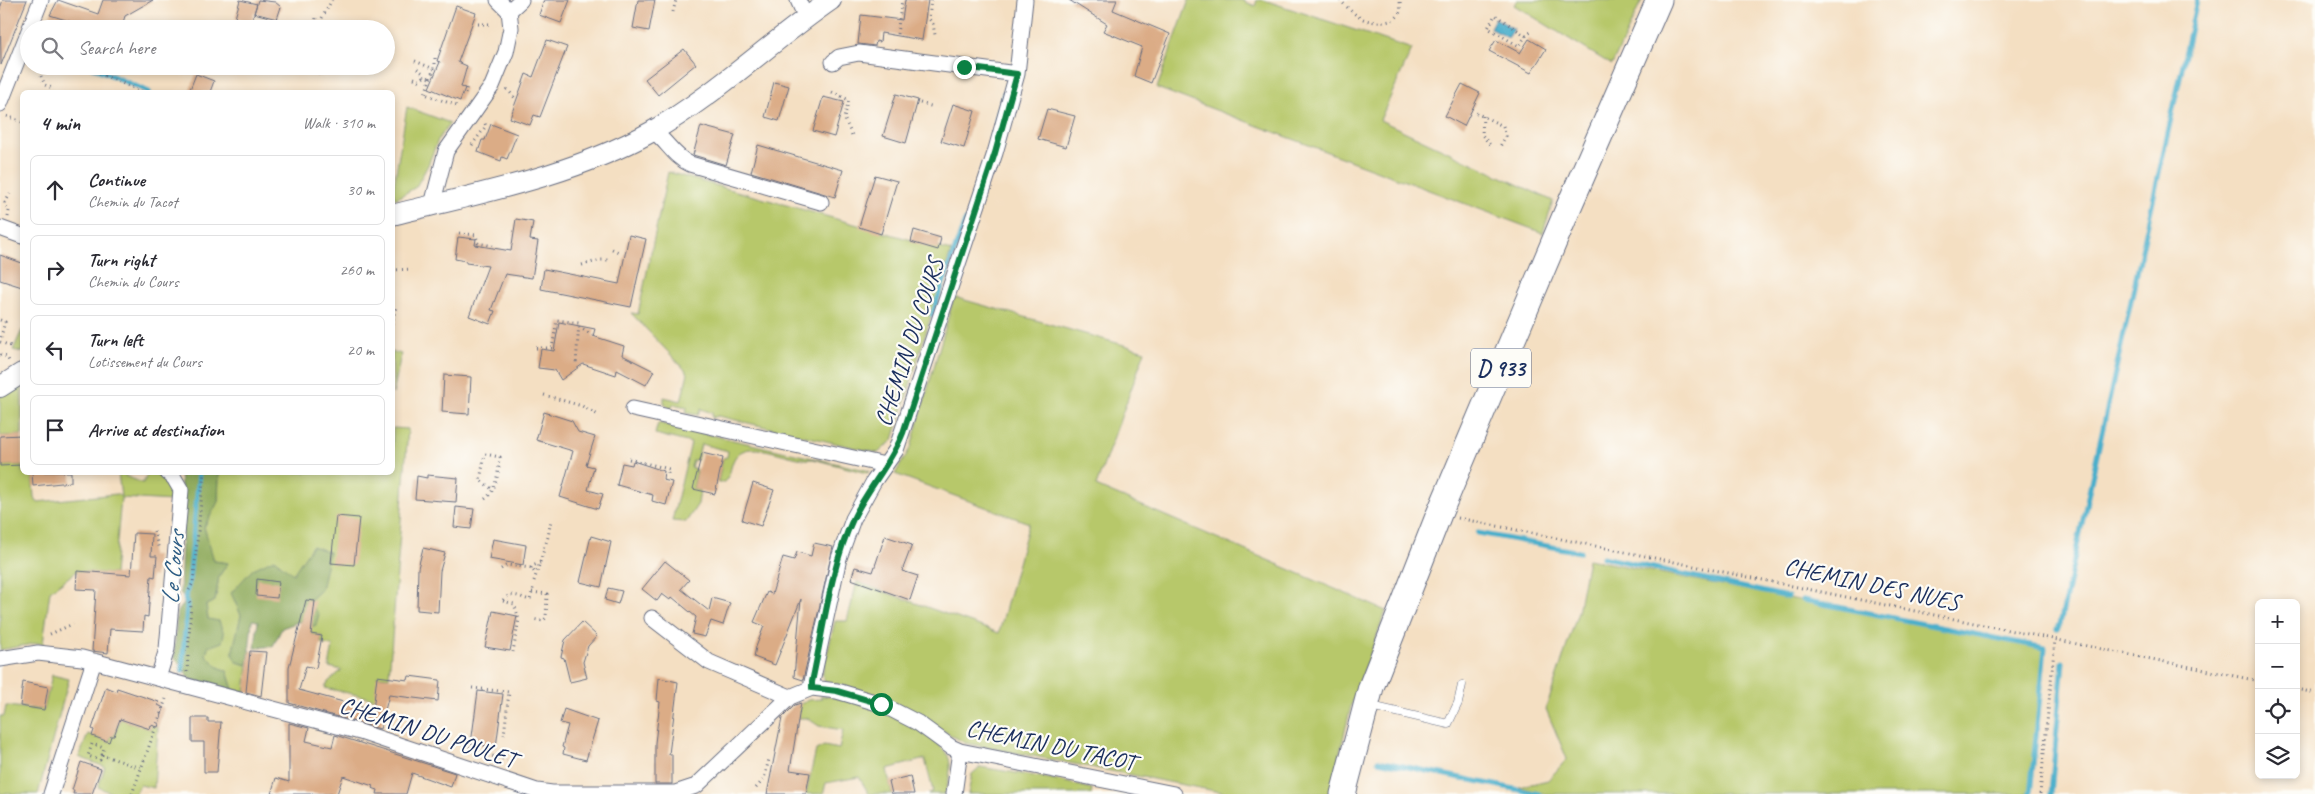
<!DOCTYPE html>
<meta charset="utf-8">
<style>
:root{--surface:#fff;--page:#f7f7f7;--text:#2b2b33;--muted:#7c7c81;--line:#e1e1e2}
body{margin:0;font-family:Caveat,sans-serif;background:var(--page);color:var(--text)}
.controls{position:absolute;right:15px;bottom:15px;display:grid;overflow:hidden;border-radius:8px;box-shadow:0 2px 8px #0003}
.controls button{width:45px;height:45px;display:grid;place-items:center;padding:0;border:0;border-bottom:1px solid var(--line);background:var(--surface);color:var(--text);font:25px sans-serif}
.stop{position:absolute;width:15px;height:15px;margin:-11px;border:4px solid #0b8043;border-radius:50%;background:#fff}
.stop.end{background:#0b8043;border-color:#fff;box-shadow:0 1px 5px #0008}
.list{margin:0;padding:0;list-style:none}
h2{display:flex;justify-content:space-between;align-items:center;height:65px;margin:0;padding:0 20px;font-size:21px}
h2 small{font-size:16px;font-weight:400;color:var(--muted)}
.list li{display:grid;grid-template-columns:32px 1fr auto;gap:15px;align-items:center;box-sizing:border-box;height:70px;margin:0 10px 10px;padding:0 10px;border:1px solid var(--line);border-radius:8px}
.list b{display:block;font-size:19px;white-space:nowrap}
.list p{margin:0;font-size:16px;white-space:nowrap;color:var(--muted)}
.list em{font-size:16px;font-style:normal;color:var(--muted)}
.icon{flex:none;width:28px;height:28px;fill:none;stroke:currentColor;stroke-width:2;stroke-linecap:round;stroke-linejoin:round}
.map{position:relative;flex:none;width:2315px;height:794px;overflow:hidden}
.search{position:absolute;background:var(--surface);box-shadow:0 2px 8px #0003;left:20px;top:20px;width:375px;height:55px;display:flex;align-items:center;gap:12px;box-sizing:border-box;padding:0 18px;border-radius:28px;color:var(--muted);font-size:19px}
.panel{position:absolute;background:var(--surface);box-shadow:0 2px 8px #0003;left:20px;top:90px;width:375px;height:385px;border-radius:8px}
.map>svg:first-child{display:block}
</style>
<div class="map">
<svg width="2315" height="794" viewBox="0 0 2315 794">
<rect width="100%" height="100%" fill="#fdfcf7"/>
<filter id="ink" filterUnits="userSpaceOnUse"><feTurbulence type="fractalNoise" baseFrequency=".02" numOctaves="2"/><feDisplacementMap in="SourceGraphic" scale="10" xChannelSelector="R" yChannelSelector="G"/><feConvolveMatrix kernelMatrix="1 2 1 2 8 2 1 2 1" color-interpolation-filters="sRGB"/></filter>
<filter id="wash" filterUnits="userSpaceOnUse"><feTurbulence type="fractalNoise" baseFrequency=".0096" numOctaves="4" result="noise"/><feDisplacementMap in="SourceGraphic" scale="20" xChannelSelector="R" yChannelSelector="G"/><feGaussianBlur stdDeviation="1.12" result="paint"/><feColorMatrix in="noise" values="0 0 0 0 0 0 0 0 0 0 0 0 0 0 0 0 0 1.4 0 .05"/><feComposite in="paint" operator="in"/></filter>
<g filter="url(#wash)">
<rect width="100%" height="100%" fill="#f4dfc2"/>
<!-- green -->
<path fill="#b7c86b" stroke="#697c64" d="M 1189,0 L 1241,0 L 1255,6 L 1257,0 L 1264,0 L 1412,49 L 1380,120 L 1553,201 L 1543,233 L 1157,88 Z
M 1517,0 L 1642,0 L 1612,65 L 1514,5 Z
M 407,107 L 450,123 L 438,140 L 428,165 L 416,187 L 395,199 L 393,191 Z
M 668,172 L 951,251 L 893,440 L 878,453 L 718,416 L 712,418 L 712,413 L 701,409 L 698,415 L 686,413 L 687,407 L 673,404 L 671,410 L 664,403 L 664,397 L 681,401 L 688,373 L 631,313 L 638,314 Z
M 954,297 L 1145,351 L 1096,486 L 1386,611 L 1351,706 L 1330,794 L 1231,794 L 965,743 L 882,696 L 825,681 L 822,675 L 835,621 L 847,621 L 857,582 L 999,633 L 1029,523 L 895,474 L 911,447 Z
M 22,330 L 22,352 L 13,350 Z
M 393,352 L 401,354 L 393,394 L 392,352 Z
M 22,383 L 22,435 L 0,436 L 0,397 Z
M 658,423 L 870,471 L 867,473 L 813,459 C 792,462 753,438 737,455 C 730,462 732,475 724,482 L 718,482 L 723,458 L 727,457 L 728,451 L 701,444 L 697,460 L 693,460 L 691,467 L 697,470 L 693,489 L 700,491 L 698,504 L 686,522 L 672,521 L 691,443 L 655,434 Z
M 393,428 L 408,429 L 389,677 L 377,676 L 385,701 L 325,688 L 328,682 L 342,670 L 329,667 L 333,646 L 321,644 L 322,636 L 311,634 L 308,602 L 293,574 L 236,604 L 241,615 L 237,662 L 248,665 L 245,693 L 233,690 L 227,671 L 218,667 L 206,655 L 208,619 L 206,605 L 215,601 L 219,576 L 228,563 L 214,561 L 204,527 L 218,502 L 219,473 L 392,472 Z
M 22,465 L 22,472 L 32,473 L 34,497 L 37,502 L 117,494 L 121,497 L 118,473 L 127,473 L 125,476 L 143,483 L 148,473 C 164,475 171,484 174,500 L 173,501 L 121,498 L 114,574 L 77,571 L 50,591 L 43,644 L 38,643 L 0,650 L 0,466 Z
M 1588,559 L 2045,648 L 2030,794 L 1546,794 L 1519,787 L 1548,780 L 1567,759 L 1546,709 L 1578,612 Z
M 52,675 L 69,679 L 38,794 L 0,794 L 0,716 L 4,716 L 6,706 L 44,710 Z
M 821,696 C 851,696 933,728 948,756 C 953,767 948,783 945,794 L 928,794 L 933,791 L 925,759 L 887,769 L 892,794 L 869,794 L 859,777 L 826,783 L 823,794 L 806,794 L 816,750 L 824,746 L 839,749 L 843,730 L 819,726 L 807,718 L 798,718 L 799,710 L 791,709 L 808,700 L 821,699 Z
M 120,719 L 150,729 L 151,725 L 158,727 L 154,788 L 140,785 L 135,794 L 114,794 L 98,787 L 105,767 L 79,757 L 88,734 L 109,742 L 111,736 L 114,736 Z
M 980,767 L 1058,780 L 1092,789 L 1091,794 L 968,794 L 972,774 Z"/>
<!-- forest -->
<path fill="#91ac5f" stroke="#566e5e" d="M 180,472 L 219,473 L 218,502 L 204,527 L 214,561 L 228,563 L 219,576 L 215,601 L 206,605 L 208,619 L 219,621 L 224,634 L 222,642 L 208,647 L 206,655 L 218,667 L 227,671 L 233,690 L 189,679 L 184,668 L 174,658 L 177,612 L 184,604 L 184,597 L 180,593 L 183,517 Z
M 312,546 L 329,552 L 321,590 L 308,602 L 319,614 L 316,625 L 311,627 L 312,622 L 301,621 L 282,628 L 273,646 L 255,648 L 258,621 L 252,620 L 248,665 L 237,662 L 232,654 L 241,615 L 231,593 L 253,569 L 274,559 L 293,574 Z"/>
<!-- water -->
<path fill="#4cafcb" stroke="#346f94" d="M 1495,18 L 1514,29 L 1508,38 L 1490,28 Z"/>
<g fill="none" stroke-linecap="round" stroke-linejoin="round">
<!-- stream -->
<path stroke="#4cafcb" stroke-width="5" d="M 90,66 L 149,92
M 996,122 L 1004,93
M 932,315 L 965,221
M 1478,533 L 1580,552
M 1603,557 L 1788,597
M 1803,600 L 2045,648 L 2030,794
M 2057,629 L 2060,624 L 2197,0
M 182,671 L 187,605 L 185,598 L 189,583 L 199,472
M 1378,761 L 1539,794
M 2051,794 L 2063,662"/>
</g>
<g id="blocks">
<!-- building -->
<path fill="#dbac86" d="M 3,0 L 27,0 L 1,65 L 0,8 Z
M 58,0 L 98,14 L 103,0 L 153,0 L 125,16 L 121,29 L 73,29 L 75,23 L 50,15 Z
M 240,0 L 257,4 L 251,23 L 235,18 Z
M 258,0 L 275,2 L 281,7 L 277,19 L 254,13 Z
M 544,0 L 570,0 L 561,23 L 539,15 Z
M 638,0 L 655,0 L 649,31 L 633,28 Z
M 905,0 L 928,0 L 922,40 L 881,33 L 880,42 L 876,41 L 875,46 L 858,44 L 861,15 L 902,20 Z
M 1069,0 L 1117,0 L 1113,10 L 1170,34 L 1151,83 L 1134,76 L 1142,47 L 1103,31 L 1107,24 Z
M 456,6 L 476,13 L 458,62 L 467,66 L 461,87 L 465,88 L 460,101 L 429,88 L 440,62 L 437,61 Z
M 1529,39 L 1546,49 L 1531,73 L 1489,51 L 1496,40 L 1520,53 Z
M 547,40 L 567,47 L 540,117 L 534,115 L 530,125 L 510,118 L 526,74 L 533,77 Z
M 684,49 L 696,64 L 658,95 L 645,79 Z
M 196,74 L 214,81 L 210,92 L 189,92 Z
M 774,82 L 789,86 L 779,121 L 765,117 Z
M 1462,84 L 1480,93 L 1464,126 L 1445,116 Z
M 896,94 L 918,100 L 906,143 L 883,136 Z
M 823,97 L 844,102 L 834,137 L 813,131 Z
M 953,104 L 975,111 L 964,148 L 941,141 Z
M 1047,109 L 1075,116 L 1066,147 L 1038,139 Z
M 491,124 L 517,134 L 507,159 L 502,157 L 501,161 L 478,152 L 482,140 L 485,140 Z
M 701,126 L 735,135 L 726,165 L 693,155 Z
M 758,145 L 843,170 L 835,197 L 751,172 Z
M 875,175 L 897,181 L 881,234 L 859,227 Z
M 516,219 L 533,222 L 530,240 L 538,241 L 532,278 L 505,274 L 491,310 L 495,311 L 490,324 L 469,316 L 488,266 L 466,263 L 466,261 L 455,259 L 458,237 L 476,239 L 475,245 L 511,251 Z
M 914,230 L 941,238 L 938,250 L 911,242 Z
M 629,235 L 646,239 L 631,307 L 541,289 L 544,269 L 619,284 Z
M 0,255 L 22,263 L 22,287 L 0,280 Z
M 559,322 L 595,329 L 593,336 L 624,346 L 622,355 L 654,371 L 646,385 L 617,370 L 616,375 L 583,364 L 561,380 L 555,370 L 538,368 L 541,349 L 554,351 Z
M 444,375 L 471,377 L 469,414 L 442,412 Z
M 544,412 L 572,421 L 578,432 L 595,437 L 586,465 L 594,467 L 588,490 L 603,494 L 598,509 L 560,497 L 573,451 L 536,440 Z
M 22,435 L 22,465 L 0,466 L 0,436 Z
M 702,453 L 723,458 L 715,494 L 693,489 Z
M 633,461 L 664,471 L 663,480 L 672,482 L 666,505 L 652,501 L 653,495 L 617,485 L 622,463 L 632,465 Z
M 32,472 L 71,472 L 71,482 L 33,486 Z
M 427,475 L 458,478 L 456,502 L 415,499 L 417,476 L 427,478 Z
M 753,483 L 774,490 L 761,526 L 742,520 Z
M 456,507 L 474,509 L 471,529 L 454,527 Z
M 336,516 L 359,518 L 354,565 L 331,563 Z
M 134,533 L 152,534 L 151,556 L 157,556 L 155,577 L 151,576 L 148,617 L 144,616 L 143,631 L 110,629 L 108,653 L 92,651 L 96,590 L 76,589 L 77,571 L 131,575 Z
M 591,536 L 611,542 L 601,587 L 580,582 Z
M 885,536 L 912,545 L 902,571 L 918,576 L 910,600 L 851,579 L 855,567 L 873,572 Z
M 493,539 L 526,545 L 523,565 L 489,559 Z
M 814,543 L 833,547 L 803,680 L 794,677 L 801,599 L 775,665 L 754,657 L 756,647 L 764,626 L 754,622 L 767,592 L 772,594 L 783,557 L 794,560 L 797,552 L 811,556 Z
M 423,548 L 445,553 L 440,571 L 438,612 L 417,610 L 418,568 Z
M 665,561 L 689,580 L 681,589 L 709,611 L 712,598 L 730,603 L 723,625 L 711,621 L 705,637 L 692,634 L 696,617 L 672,597 L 670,600 L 662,594 L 657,601 L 642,589 Z
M 257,579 L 279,582 L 277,598 L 256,596 Z
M 608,588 L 622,591 L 618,604 L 605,600 Z
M 306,600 L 315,601 L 311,634 L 322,636 L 316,668 L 306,666 L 299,690 L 373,710 L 377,676 L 408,680 L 409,676 L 440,680 L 438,701 L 389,695 L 380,729 L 289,703 L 289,667 Z
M 493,611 L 517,616 L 510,651 L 485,647 Z
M 582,622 L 597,636 L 588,646 L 583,662 L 587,678 L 570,682 L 564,658 L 561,657 L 565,640 Z
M 250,651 L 266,652 L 261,696 L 246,692 Z
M 659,678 L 678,682 L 669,754 L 672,754 L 672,784 L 655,784 L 655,743 L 660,702 L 657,701 Z
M 23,682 L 48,687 L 44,710 L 20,706 Z
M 106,687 L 116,691 L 117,688 L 159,702 L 158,705 L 164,708 L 158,727 L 151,725 L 150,729 L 120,719 L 114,736 L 111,736 L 109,742 L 92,736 L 94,730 L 92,729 Z
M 478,691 L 503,694 L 496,747 L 471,744 Z
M 801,703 L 790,770 L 810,773 L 806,794 L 767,794 L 782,718 L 795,705 Z
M 564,709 L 598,721 L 586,760 L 563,754 L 564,748 L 562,747 L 568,725 L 560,723 Z
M 192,718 L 208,718 L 208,722 L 221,722 L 217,772 L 204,772 L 204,742 L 192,742 Z
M 289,723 L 309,728 L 306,741 L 332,747 L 335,735 L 455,773 L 451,787 L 412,773 L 406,794 L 377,794 L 378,790 L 372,788 L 373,786 L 343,776 L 337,794 L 271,794 L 276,778 L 289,782 Z
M 81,762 L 101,769 L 92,794 L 73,794 L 74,790 L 72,790 Z
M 910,776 L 914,794 L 892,794 L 889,781 Z"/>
</g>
</g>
<g filter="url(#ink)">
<use href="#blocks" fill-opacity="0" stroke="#676d81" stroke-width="1"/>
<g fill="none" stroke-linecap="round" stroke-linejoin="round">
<defs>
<path id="service" d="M 1371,706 L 1448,724 L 1458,703 L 1462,685"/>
<path id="minor" d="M 798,0 L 806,18
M 509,11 L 521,0
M 833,62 L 839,57 L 859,53 L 1017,74
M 0,104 L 41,0
M 653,131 C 667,141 674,157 690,164 L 821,202
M 432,205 L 446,151 L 492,86 L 506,52 L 511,28 L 509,11 L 498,0
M 0,228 L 22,236
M 633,409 L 885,465
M 652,618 L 709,662 L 790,697
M 0,659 L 38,653 L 82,658 L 360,732 L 537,791 L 552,793 L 675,793 L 696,786 L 790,697 L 812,688 L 837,691 L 881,704 L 918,723 L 951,747 L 960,751 L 1174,794
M 158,678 L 167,649 L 181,490 L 174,478 L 167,472
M 812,688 L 812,682 L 839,558 L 853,519 L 874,481 L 896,450 L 995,153 L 1017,74 L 1025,0
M 51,794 L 94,661
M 954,794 L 960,751"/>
<path id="tertiary" d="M 392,215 C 480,193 571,176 651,132 C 716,95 770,42 831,0
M 0,387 L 22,373"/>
<path id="primary" d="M 1343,794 L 1371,687 L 1439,514 L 1570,204 L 1659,0"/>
</defs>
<!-- service casing -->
<use href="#service" stroke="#676d81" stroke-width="9"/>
<!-- minor casing -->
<use href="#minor" stroke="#676d81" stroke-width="17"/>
<!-- tertiary casing -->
<use href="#tertiary" stroke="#676d81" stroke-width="22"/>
<!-- primary casing -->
<use href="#primary" stroke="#676d81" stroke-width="27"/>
<!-- path -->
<path stroke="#676d81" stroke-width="3" stroke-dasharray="1 4" stroke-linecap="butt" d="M 931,0 L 929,19 L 933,24 L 935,35
M 1340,0 C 1346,6 1353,14 1361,18 C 1371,23 1395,26 1400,12 C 1401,9 1400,3 1400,0
M 673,12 L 676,0
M 322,18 L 332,0
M 478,24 L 490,24
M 315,29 L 316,17
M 897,34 L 902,0
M 1526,36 L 1495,15 L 1488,28 L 1519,46 C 1523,40 1526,34 1533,31
M 435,58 L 435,65 L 425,94 L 460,107
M 415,61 L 434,69
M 41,66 L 41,76 L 45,85 L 52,88
M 81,66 L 143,92
M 417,69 L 423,73 L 424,77
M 320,75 L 321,66
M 414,78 L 419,80 L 424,77 L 431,78
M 507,89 L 515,98
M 832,92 L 849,100 L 844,118 L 852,135
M 465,94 L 467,85
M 920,103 L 934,107
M 1476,113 L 1503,126 L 1506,136 L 1499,148
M 7,116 L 22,122
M 1483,116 L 1482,135 L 1491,146
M 472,145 L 486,126 L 484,121
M 8,217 L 9,211 L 5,203 L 10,194
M 459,233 L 476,235 L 478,243 L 493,246
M 612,249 L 621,253
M 582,265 L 601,260 L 610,260
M 392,270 L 412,269
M 0,320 L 5,322 L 0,340
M 392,324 L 396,307
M 579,327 L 592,335
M 0,342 L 11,346
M 536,348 L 552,348 L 557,320 L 579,323 L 576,364
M 0,355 L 7,357 L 9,361
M 544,395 L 582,406 L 598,415
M 629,459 L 669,469 L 667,477
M 485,499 C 497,490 498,472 500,457 L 485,454 L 480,480 L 492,489
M 1458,518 L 2259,681
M 154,531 L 159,550
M 531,568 L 532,566 L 540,563
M 501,569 L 507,565 L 531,568 L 536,574
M 534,581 L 548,537 L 551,520
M 189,590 L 193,583 L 204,472
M 532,592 L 547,594 L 546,618 L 543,621 L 532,619
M 503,600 C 512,591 519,597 530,600 L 534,585
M 503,601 L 514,604 L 519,619 L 513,652
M 50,634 L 73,624
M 187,672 L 191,604 L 188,599
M 472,688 L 509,692 L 504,735
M 2296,689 L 2315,693
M 466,743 C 471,753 496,756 507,760
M 102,755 L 104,748 L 92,744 L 88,756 L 100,760 L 102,755 L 141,768
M 756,788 L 764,779 L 769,759
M 132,794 L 167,696
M 2040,794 L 2055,640"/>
<!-- service -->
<use href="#service" stroke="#fff" stroke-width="8"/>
<!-- minor -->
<use href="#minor" stroke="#fff" stroke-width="15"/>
<!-- tertiary -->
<use href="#tertiary" stroke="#fff" stroke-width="20"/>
<!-- primary -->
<use href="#primary" stroke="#fff" stroke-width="25"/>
</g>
</g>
<g fill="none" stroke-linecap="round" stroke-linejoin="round" filter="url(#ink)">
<!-- route -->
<path stroke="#0b8043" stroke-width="6" d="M 881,704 L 837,691 L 812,688 L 812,682 C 823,632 831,565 853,519 C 867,489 891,464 903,433 L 995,153 L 1017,74 L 964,67"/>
</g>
<g text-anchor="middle" stroke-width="4.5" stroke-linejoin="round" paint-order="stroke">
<!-- shield labels -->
<rect fill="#fdfcf7" stroke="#5f6c8c" stroke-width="1" x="1471" y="348.5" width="60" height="39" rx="4"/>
<g font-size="22" font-weight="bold" fill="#1b2f5e">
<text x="1501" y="376">D 933</text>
</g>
<!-- street labels -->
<g font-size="24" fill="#1b2f5e" stroke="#fdfcf7">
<text transform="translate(909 342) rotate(-72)" y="8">CHEMIN DU COURS</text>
<text transform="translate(1872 584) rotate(12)" y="8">CHEMIN DES NUES</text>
<text transform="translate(428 732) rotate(18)" y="8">CHEMIN DU POULET</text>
<text transform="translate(1051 745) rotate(12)" y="8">CHEMIN DU TACOT</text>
</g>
<!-- water labels -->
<g font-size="25" font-style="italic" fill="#2c5c84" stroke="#fdfcf7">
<text transform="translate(172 568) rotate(-85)" y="9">Le Cours</text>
</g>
</g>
</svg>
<div class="controls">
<button>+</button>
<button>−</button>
<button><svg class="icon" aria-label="locate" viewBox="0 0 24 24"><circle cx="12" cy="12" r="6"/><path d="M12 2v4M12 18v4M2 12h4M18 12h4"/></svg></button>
<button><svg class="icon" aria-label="layers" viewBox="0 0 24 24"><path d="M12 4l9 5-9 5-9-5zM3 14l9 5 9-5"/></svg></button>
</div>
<div class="stop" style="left:881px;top:704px"></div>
<div class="stop end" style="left:964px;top:67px"></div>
<div class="search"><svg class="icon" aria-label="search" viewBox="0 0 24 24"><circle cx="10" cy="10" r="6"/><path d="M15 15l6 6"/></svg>Search here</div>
<section class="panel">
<h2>4 min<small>Walk · 310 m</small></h2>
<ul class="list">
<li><svg class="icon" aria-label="ahead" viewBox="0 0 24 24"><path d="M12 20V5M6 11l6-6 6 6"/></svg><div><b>Continue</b><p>Chemin du Tacot</p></div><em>30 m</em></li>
<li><svg class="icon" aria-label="right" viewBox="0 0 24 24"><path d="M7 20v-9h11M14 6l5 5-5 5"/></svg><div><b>Turn right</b><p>Chemin du Cours</p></div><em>260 m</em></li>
<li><svg class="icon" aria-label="left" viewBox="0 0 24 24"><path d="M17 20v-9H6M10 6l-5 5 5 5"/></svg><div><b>Turn left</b><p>Lotissement du Cours</p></div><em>20 m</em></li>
<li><svg class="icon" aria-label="arrive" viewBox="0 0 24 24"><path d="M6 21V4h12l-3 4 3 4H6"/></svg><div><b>Arrive at destination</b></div></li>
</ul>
</section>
</div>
